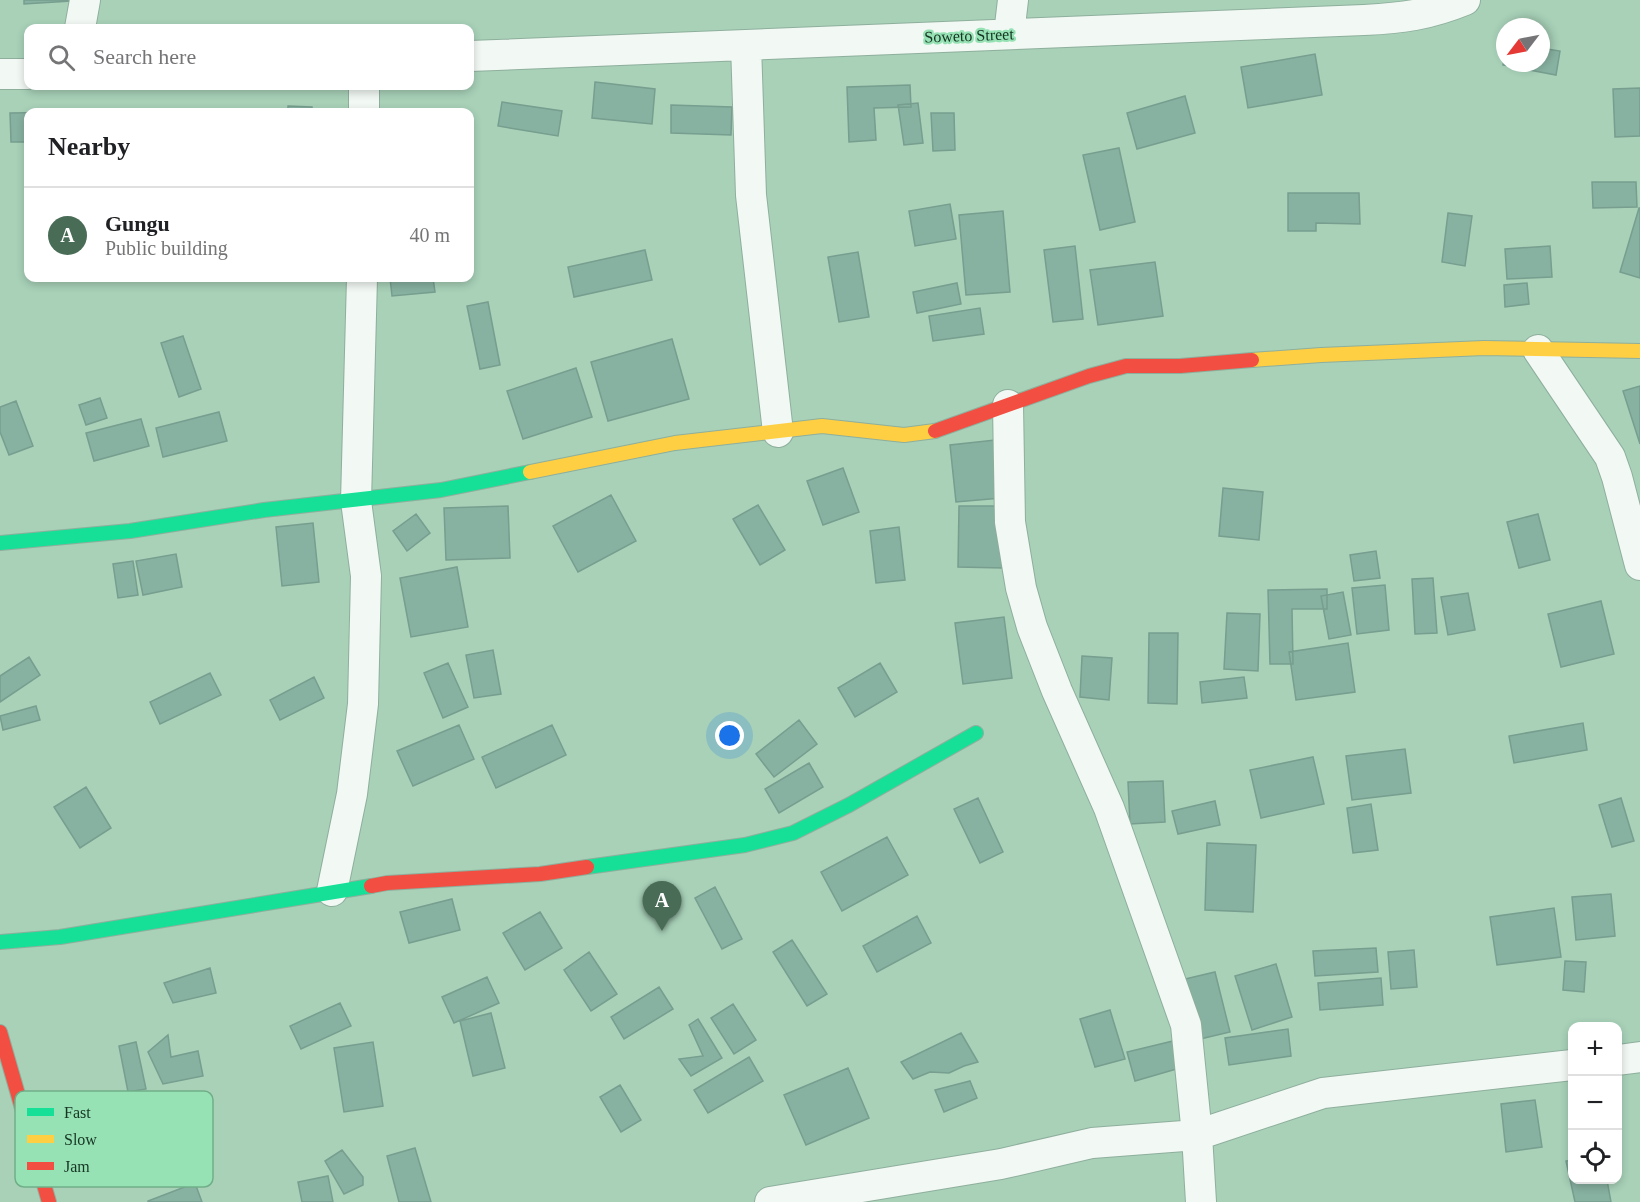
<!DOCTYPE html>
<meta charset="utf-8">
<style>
:root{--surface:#fff;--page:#f2f2f2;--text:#202124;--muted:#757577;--line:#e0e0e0;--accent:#496c57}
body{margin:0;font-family:"Times New Roman",serif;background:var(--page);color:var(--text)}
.controls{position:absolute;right:18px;bottom:18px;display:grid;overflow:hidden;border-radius:12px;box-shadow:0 3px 9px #0003}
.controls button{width:54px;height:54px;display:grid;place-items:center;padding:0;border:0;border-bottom:2px solid var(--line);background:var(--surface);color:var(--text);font:30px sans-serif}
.compass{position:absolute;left:1496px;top:18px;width:54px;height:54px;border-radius:50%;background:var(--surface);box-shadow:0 3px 9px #0003;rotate:238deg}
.you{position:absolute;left:730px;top:736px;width:21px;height:21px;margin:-15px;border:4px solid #fff;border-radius:50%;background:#1a73e8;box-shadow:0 0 0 9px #1a73e833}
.badge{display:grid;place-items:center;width:39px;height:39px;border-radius:50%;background:var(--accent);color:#fff;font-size:20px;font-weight:700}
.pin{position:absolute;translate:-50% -50px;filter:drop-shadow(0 2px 3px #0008)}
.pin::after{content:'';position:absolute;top:32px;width:21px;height:18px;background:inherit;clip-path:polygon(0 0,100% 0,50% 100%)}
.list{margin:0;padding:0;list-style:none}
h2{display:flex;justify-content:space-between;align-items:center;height:78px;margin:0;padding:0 24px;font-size:26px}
h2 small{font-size:20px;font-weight:400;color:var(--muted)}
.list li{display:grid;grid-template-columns:39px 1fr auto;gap:18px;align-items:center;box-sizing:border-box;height:96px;padding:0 24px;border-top:2px solid var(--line)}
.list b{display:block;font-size:22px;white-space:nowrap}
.list p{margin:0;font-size:20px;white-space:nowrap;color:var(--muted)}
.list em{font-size:20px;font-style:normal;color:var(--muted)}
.icon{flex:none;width:33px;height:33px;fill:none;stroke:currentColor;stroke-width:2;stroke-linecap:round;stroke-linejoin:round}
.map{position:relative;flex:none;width:1640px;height:1202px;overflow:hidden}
.search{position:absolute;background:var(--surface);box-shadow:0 3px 9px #0003;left:24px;top:24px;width:450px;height:66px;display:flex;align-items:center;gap:15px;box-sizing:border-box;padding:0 21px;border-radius:12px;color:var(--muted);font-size:22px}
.panel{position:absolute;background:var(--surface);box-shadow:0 3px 9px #0003;left:24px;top:108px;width:450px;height:174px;border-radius:12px}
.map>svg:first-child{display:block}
</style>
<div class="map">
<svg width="1640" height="1202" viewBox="0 0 1640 1202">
<rect width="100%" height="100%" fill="#a8d1b8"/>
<!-- building -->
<path fill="#87b1a1" stroke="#779e8f" stroke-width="1.5" d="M 24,0 L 71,0 L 71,1 L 24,4 Z
M 1541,48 L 1560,51 L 1556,75 L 1503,65 L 1505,51 L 1505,63 L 1541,63 Z
M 1315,54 L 1322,95 L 1248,108 L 1241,67 Z
M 595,82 L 655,89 L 652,124 L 592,118 Z
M 910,85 L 911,107 L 874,108 L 876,140 L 849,142 L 847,87 Z
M 1640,88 L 1640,136 L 1615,137 L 1613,89 Z
M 1185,96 L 1195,133 L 1137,149 L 1127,113 Z
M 502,102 L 562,111 L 558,136 L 498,126 Z
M 918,103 L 923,143 L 904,145 L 898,105 Z
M 671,105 L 732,107 L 731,135 L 671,133 Z
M 288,106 L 312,107 L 312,112 L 288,112 Z
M 28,112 L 28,142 L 11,142 L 10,113 L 73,112 Z
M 931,113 L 954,113 L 955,150 L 933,151 Z
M 1119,148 L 1135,222 L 1100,230 L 1083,155 Z
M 1592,182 L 1636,182 L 1637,207 L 1593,208 Z
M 1288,193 L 1359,193 L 1360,224 L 1316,223 L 1316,231 L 1288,231 Z
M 950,204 L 956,239 L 915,246 L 909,211 Z
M 1639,208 L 1640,208 L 1640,278 L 1620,272 Z
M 1003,211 L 1010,292 L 966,295 L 959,215 Z
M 1448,213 L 1472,216 L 1465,266 L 1442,262 Z
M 1075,246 L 1083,319 L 1053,322 L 1044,250 Z
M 1550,246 L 1552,277 L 1507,279 L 1505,249 Z
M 645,250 L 652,280 L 574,297 L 568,267 Z
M 858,252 L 869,317 L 839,322 L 828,257 Z
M 1155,262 L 1163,316 L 1098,325 L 1090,270 Z
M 390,278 L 433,278 L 435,292 L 392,296 Z
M 957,283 L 961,304 L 917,313 L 913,292 Z
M 1527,283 L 1529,304 L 1505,307 L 1504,285 Z
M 488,302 L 500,365 L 480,369 L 467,306 Z
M 980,308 L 984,334 L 933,341 L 929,316 Z
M 183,336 L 201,389 L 179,397 L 161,343 Z
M 672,339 L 689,399 L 608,421 L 591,362 Z
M 576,368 L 592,417 L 523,439 L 507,391 Z
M 1640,386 L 1640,444 L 1623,391 Z
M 100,398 L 107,418 L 86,425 L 79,405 Z
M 16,401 L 33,446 L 9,455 L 0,432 L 0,407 Z
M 219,412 L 227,441 L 163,457 L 156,428 Z
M 141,419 L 149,446 L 94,461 L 86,433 Z
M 995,440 L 1001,498 L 956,502 L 950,445 Z
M 843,468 L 859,512 L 823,525 L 807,481 Z
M 1223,488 L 1263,492 L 1259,540 L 1219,536 Z
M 611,495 L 636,541 L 578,572 L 553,526 Z
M 758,505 L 785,550 L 760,565 L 733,519 Z
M 508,506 L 510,558 L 446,560 L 444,508 Z
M 959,506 L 1003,506 L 1003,568 L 958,567 Z
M 416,514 L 430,533 L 407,551 L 393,531 Z
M 1538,514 L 1550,560 L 1519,568 L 1507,522 Z
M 313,523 L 319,582 L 282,586 L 276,527 Z
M 899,527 L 905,580 L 876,583 L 870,531 Z
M 1376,551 L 1380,578 L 1354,581 L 1350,555 Z
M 176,554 L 182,587 L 143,595 L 136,561 Z
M 133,561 L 138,595 L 118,598 L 113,564 Z
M 457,567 L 468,627 L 411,637 L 400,578 Z
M 1433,578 L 1437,633 L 1415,634 L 1412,579 Z
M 1385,585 L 1389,630 L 1357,634 L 1352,588 Z
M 1327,589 L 1327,609 L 1292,609 L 1293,664 L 1270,664 L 1268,590 Z
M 1343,592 L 1351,635 L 1329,639 L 1321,596 Z
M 1468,593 L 1475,630 L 1448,635 L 1441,597 Z
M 1601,601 L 1614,654 L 1561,667 L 1548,614 Z
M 1227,613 L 1260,614 L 1258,671 L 1224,669 Z
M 1004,617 L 1012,678 L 963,684 L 955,623 Z
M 1149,633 L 1178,633 L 1177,704 L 1148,703 Z
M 1348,643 L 1355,692 L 1296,700 L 1289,652 Z
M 493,650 L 501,694 L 474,698 L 466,655 Z
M 1082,656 L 1112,658 L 1109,700 L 1080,697 Z
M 29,657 L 40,675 L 0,702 L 0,676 Z
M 448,663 L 468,707 L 443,718 L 424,673 Z
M 880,663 L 897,692 L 855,717 L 838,688 Z
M 210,673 L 221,695 L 160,724 L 150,702 Z
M 314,677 L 324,698 L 280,720 L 270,700 Z
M 1244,677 L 1247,698 L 1202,703 L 1200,682 Z
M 36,706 L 40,720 L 3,730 L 0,716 Z
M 799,720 L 817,744 L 774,777 L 756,754 Z
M 1583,723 L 1587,750 L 1514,763 L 1509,736 Z
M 459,725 L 474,759 L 413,786 L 397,751 Z
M 552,725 L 566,755 L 496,788 L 482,757 Z
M 1405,749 L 1411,793 L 1352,800 L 1346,756 Z
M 1313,757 L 1324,804 L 1261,818 L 1250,770 Z
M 809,763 L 823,787 L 779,813 L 765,789 Z
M 1163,781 L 1165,822 L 1130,824 L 1128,782 Z
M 86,787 L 111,828 L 80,848 L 54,807 Z
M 978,798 L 1003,852 L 980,863 L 954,809 Z
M 1621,798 L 1634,841 L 1612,847 L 1599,805 Z
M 1215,801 L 1220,825 L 1178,834 L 1172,811 Z
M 1371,804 L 1378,850 L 1353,853 L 1347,808 Z
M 887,837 L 908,875 L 842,911 L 821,872 Z
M 1207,843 L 1256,845 L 1253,912 L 1205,910 Z
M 715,887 L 742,939 L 722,949 L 695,898 Z
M 1611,894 L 1615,936 L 1576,940 L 1572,897 Z
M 452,899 L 460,930 L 409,943 L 400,912 Z
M 1554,908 L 1561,957 L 1497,965 L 1490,917 Z
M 540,912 L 562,948 L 525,970 L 503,933 Z
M 917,916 L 931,943 L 877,972 L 863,946 Z
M 792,940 L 827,994 L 807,1006 L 773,952 Z
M 1376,948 L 1378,972 L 1315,976 L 1313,951 Z
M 1414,950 L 1417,987 L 1391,989 L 1388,952 Z
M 589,952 L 617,994 L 591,1011 L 564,970 Z
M 1565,961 L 1586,962 L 1584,992 L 1563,990 Z
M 1276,964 L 1292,1017 L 1252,1030 L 1235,976 Z
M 210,968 L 216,993 L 173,1003 L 164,983 Z
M 1215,972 L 1230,1032 L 1200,1039 L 1185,979 Z
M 487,977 L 499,1003 L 454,1023 L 442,997 Z
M 1381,978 L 1383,1005 L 1320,1010 L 1318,983 Z
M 659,987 L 673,1009 L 624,1039 L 611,1017 Z
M 340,1003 L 351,1026 L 301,1049 L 290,1026 Z
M 733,1004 L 756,1040 L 734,1054 L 711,1018 Z
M 1110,1010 L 1125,1059 L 1095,1067 L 1080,1019 Z
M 491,1013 L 505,1068 L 473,1076 L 460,1021 Z
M 698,1019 L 722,1058 L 691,1076 L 679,1059 L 703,1056 L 689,1025 Z
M 1288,1029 L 1291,1056 L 1229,1065 L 1225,1038 Z
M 961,1033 L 978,1062 L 964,1066 L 949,1073 L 930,1072 L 913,1079 L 901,1062 Z
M 168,1035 L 171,1057 L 198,1051 L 203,1076 L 163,1084 L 148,1052 Z
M 1173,1041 L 1180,1068 L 1135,1081 L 1127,1052 Z
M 136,1042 L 146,1089 L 128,1092 L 119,1046 Z
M 373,1042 L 383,1106 L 344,1112 L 334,1048 Z
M 749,1057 L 763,1081 L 708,1113 L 694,1090 Z
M 848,1068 L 869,1118 L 806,1145 L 784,1095 Z
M 970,1081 L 977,1098 L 944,1112 L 935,1090 Z
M 620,1085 L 641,1120 L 621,1132 L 600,1097 Z
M 1535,1100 L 1542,1147 L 1506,1152 L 1501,1104 Z
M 415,1148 L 431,1202 L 399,1202 L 387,1156 Z
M 342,1150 L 363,1177 L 363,1185 L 344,1194 L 325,1161 Z
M 1572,1160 L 1572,1180 L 1607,1180 L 1611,1202 L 1575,1202 L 1566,1161 Z
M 328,1176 L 333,1202 L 302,1202 L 298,1182 Z
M 195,1183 L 202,1202 L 148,1202 L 148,1201 Z"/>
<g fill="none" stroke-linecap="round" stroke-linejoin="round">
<defs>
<path id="street" d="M 80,28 L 85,0
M 1009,34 L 1013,0
M 746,45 L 751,195 L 778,432
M 470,56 L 1364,20 C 1403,18 1428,15 1465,0
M 0,74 L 28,74
M 364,86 L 364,112
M 1538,350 L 1610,457 L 1617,477 L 1640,565
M 1008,405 L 1010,522 L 1021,588 L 1032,627 L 1057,691 L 1109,808 L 1186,1025 L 1197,1135 L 1201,1202
M 332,891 L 352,794 L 363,704 L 366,576 L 356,501 L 362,278
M 1618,1060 L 1640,1057
M 770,1202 L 1001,1164 L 1092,1143 L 1197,1135 L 1323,1093 L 1572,1065"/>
<path id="fast" d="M 0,543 L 130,531 L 264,510 L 441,490 L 530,472
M 587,867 L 745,845 L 793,833 L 849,805 L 976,733
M 0,942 L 60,937 L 371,886"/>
<path id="slow" d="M 1252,360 L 1321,355 L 1484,348 L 1640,351
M 530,472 L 675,443 L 822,426 L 904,435 L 935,431"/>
<path id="jam" d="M 935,431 L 1089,376 L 1126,366 L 1180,366 L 1252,360
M 371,886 L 387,883 L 540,874 L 587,867
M 0,1032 L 49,1202"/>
</defs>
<!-- street casing -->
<use href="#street" stroke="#8eaf9c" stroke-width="32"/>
<!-- fast casing -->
<use href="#fast" stroke="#8eaf9c" stroke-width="16"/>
<!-- slow casing -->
<use href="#slow" stroke="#8eaf9c" stroke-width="16"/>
<!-- jam casing -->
<use href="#jam" stroke="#8eaf9c" stroke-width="16"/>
<!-- street -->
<use href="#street" stroke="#f2f8f4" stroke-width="30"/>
<!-- fast -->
<use href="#fast" stroke="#16e098" stroke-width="14"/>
<!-- slow -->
<use href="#slow" stroke="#ffcf43" stroke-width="14"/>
<!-- jam -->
<use href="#jam" stroke="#f24e42" stroke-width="14"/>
</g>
<g text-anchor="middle" stroke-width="4.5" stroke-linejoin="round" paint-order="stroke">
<!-- street labels -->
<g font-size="16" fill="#163523" stroke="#97e2b4">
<text transform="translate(969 35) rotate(-2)" y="6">Soweto Street</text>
</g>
</g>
<!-- legend -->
<rect x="15" y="1091" width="198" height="96" rx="9" fill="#97e2b4" stroke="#70ae88" stroke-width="1.5"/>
<rect x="27" y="1108" width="27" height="8" fill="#16e098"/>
<rect x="27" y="1135" width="27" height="8" fill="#ffcf43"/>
<rect x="27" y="1162" width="27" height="8" fill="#f24e42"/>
<g font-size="16" fill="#163523">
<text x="64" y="1118">Fast</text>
<text x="64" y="1145">Slow</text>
<text x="64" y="1172">Jam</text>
</g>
</svg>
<div class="controls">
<button>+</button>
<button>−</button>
<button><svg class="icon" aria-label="locate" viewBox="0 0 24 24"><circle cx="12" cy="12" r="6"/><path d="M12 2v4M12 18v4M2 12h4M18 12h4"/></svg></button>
</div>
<svg class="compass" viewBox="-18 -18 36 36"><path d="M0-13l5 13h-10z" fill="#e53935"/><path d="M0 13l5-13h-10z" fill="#757577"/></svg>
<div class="you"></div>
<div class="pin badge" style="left:662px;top:931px">A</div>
<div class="search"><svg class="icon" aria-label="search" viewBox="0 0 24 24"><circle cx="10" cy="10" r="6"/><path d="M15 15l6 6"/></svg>Search here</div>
<section class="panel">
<h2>Nearby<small></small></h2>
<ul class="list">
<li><span class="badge">A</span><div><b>Gungu</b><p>Public building</p></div><em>40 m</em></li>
</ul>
</section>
</div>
